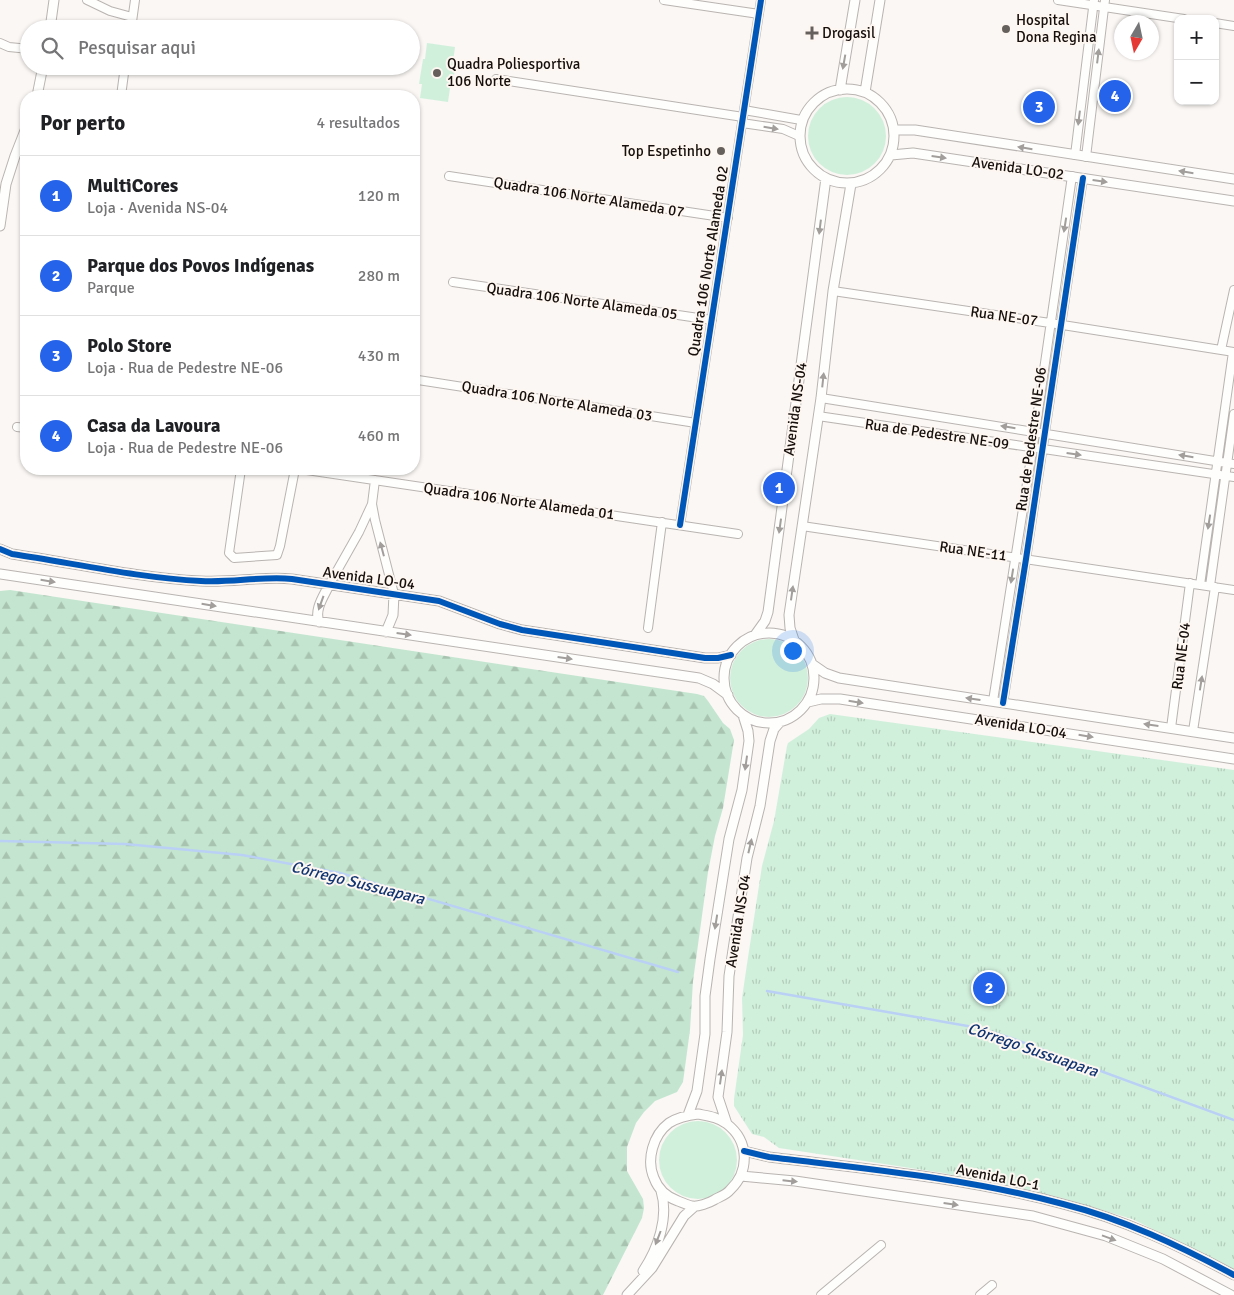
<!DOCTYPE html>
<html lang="pt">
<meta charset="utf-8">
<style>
:root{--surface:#fff;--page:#f6f6f6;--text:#202124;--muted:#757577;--line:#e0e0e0;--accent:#2563eb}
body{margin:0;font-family:Signika,sans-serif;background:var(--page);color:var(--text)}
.controls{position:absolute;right:15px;top:15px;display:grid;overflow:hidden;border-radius:10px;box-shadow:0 1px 4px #0004}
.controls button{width:45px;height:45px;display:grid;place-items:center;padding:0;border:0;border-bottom:1px solid var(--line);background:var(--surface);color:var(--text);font:25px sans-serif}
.compass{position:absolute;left:1114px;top:15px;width:45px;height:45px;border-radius:50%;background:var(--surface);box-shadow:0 1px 4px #0004;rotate:189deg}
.you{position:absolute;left:792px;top:650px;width:18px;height:18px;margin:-12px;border:4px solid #fff;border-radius:50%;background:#1a73e8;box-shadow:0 0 0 8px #1a73e833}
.badge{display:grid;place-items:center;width:32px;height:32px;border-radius:50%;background:var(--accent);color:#fff;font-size:16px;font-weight:700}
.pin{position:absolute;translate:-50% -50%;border:2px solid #fff;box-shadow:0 1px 5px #0006}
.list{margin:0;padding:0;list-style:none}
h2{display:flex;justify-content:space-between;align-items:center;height:65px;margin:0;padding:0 20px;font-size:21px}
h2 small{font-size:16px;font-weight:400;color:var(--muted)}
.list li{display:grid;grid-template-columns:32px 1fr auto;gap:15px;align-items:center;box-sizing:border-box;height:80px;padding:0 20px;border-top:1px solid var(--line)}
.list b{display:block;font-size:19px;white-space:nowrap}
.list p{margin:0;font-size:16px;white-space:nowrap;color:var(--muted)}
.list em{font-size:16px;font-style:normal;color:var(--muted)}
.icon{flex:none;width:28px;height:28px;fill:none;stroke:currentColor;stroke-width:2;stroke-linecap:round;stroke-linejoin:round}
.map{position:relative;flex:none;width:1234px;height:1295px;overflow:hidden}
.search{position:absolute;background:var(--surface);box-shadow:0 1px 4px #0004;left:20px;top:20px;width:400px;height:55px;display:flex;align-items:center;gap:12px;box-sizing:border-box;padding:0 18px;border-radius:28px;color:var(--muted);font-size:19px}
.panel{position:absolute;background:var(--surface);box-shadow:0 1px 4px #0004;left:20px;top:90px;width:400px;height:385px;border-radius:20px}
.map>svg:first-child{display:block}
</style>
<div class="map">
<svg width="1234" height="1295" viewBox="0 0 1234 1295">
<defs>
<pattern id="forest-firs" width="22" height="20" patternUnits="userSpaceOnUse" patternTransform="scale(1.25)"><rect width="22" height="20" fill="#c4e6d0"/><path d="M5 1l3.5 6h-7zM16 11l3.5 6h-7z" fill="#a8c4b1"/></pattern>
<pattern id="park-tufts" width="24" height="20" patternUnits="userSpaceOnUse" patternTransform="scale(1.25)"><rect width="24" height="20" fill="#d1f0dc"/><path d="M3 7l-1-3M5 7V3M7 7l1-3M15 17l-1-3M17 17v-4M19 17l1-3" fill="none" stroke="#b3cdbb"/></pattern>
</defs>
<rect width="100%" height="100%" fill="#faf7f4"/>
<!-- grass -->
<path fill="#d1f0dc" d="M 427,43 L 455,47 L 453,62 L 456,63 L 452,88 L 450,88 L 448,102 L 420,98 L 422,84 L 419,84 L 423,59 L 425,59 Z
M808 136a39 39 0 1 1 78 0a39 39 0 1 1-78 0Z
M730 678a39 39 0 1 1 78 0a39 39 0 1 1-78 0Z
M659 1160a39 39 0 1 1 78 0a39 39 0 1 1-78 0Z"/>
<!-- forest -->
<path fill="url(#forest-firs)" d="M 10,590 L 697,694 L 704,696 L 708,701 L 723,723 L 730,729 L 734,740 L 723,808 L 715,836 L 708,872 L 693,981 L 690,1030 L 683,1082 L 677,1092 L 655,1101 L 644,1112 L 636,1123 L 627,1147 L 627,1171 L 643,1199 L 644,1208 L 642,1218 L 603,1295 L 0,1295 L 0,591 Z"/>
<!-- park -->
<path fill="url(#park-tufts)" d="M 830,714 L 1234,770 L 1234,1271 L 1200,1252 L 1132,1219 L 1062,1198 L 943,1173 L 779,1148 L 764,1137 L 752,1134 L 734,1106 L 734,1099 L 743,1035 L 742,998 L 747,964 L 762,866 L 774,821 L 787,746 L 788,743 L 809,729 L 819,718 Z"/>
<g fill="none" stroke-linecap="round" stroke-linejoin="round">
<!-- stream -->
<path stroke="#bad0f5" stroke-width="2.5" d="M 0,841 L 125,844 L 242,855 L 340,873 L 678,972
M 767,991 L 979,1028 L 1011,1038 L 1234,1120"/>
<defs>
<path id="minor" d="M 87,0 L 110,11 L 132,17
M 664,0 L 759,14
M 1058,0 L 1184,19
M 1215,23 L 1234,26
M 131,25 L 158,29
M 131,29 L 135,0
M 0,43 L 9,47 L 29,49
M 496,79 L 743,117
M 121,96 L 125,66
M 744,110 L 801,120
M 742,123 L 783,129 L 799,136
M 1075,155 L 1094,0
M 1086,157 L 1105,0
M 449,176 L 728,218
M 453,282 L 712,320
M 833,291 L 1050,323 L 1234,352
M 1221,350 L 1234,290
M 418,380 L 696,423
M 821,398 L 1234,464
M 818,416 L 1234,477
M 17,427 L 26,428
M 241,469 L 229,553 L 234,558 L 277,555 L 280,546 L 295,469
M 300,469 L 738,534
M 375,480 L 372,504 L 375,520 L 394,594
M 680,525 L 761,0
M 802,526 L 1234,590
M 329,585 L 359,532 L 372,504
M 1200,585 L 1233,352
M 1210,586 L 1234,414
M 648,628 L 662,522
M 993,701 L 1035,432 L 1072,176
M 1003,703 L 1026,559 L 1083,178
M 1171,728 L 1190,583
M 1193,731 L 1215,587
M 821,1295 L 881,1245
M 980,1295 L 992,1285"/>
<path id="tertiary" d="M 50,29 L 54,0
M800 136a47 47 0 1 1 94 0a47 47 0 1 1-94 0Z
M 840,90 L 855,0
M 865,92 L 880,0
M 37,96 L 43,66
M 895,130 L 915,130 L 1234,179
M 891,155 L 913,153 L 1234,201
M 0,226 L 6,184 L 15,156 L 26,128
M 0,549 L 12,554 C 73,563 139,578 201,581 C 231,583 261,576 292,579 L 439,601 L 500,624 L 522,630 L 705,658 L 718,658 L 731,655
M 0,574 L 699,678 L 713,684 L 728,695
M 319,622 C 314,609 324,596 329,585
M 386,632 L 393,615 L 394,594
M724 678a45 45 0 1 1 90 0a45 45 0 1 1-90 0Z
M 755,635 L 765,621 L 768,612 L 826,178
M 794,640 L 790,628 L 789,615 L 821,398 L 833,291 L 851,184
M 812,664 L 825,673 L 839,678 L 1234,738
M 808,702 L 821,699 L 840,699 L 1234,759
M 698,1114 C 708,1116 718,1117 727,1124 C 749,1141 750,1171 730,1190 C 726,1195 719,1197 714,1200 C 709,1203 698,1207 692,1206 C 688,1205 683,1203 678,1201 C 667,1197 658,1189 654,1178 C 646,1160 653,1135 669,1123 C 677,1118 689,1115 698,1114 Z
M 688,1115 L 697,1091 L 705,1034 L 705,996 L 710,959 L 729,839 L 742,790 L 749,741 L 748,731 L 743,715
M 727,1124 L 718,1097 L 727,1032 L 729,976 L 747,858 L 760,806 L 770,741 L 774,729 L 780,722
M 744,1151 L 769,1157 C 867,1169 967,1178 1063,1204 C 1123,1219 1180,1246 1234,1275
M 741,1176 L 795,1181 L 1033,1216 L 1106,1236 L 1163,1259 L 1231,1295
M 643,1271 C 658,1249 669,1217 661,1191
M 627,1295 L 652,1268 L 684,1216 L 694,1207"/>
</defs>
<!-- minor casing -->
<use href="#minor" stroke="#b9b4b1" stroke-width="10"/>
<!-- tertiary casing -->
<use href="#tertiary" stroke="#b9b4b1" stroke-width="11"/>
<!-- minor -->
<use href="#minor" stroke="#fefefd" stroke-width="8"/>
<!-- tertiary -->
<use href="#tertiary" stroke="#fefefd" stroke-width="9"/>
<defs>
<path id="cycleway" d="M 680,525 L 761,0
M 0,549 L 12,554 C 73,563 139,578 201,581 C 231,583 261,576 292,579 L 439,601 L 500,624 L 522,630 L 705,658 L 718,658 L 731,655
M 1003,703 L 1026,559 L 1083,178
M 744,1151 L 769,1157 C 867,1169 967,1178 1063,1204 C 1123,1219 1180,1246 1234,1275"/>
</defs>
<!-- cycleway casing -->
<use href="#cycleway" stroke="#fdf6f1" stroke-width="9"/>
<!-- cycleway -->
<use href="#cycleway" stroke="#0057b8" stroke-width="6"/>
</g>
<!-- one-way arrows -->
<defs><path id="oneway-solid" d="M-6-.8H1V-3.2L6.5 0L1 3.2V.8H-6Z" transform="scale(1.25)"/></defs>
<g fill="#a19e9c">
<use href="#oneway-solid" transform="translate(1098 56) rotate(-83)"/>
<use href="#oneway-solid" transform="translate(844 62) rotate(100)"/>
<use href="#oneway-solid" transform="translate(1079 118) rotate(97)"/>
<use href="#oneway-solid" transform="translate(771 128) rotate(9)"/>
<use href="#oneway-solid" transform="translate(1025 148) rotate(-171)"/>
<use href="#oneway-solid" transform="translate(939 157) rotate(8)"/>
<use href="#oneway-solid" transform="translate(1186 172) rotate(-171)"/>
<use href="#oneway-solid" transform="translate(1100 181) rotate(8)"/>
<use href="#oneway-solid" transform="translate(1065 225) rotate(99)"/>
<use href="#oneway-solid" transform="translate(820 227) rotate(97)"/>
<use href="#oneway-solid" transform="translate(823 380) rotate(-84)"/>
<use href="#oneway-solid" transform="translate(1008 427) rotate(-171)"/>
<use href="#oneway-solid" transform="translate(1074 454) rotate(8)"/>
<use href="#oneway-solid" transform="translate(1186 456) rotate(-171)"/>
<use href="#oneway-solid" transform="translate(1209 522) rotate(99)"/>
<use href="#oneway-solid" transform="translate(780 526) rotate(98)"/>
<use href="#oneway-solid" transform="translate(382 549) rotate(-105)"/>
<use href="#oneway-solid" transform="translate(1012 576) rotate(99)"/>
<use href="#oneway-solid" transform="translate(48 581) rotate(9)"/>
<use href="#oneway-solid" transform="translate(792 593) rotate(-82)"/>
<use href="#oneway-solid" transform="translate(321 603) rotate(110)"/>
<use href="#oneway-solid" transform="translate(209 605) rotate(9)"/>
<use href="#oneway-solid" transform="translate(404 634) rotate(8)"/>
<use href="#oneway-solid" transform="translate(565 658) rotate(8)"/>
<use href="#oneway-solid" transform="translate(1201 683) rotate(-81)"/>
<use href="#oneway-solid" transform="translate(973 699) rotate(-172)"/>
<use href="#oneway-solid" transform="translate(856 702) rotate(9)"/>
<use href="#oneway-solid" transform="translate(1151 725) rotate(-172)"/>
<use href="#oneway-solid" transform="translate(1086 736) rotate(9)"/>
<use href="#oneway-solid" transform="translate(746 763) rotate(98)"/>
<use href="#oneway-solid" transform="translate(750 846) rotate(-77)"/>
<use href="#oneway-solid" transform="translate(716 922) rotate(99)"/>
<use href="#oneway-solid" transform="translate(721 1077) rotate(-82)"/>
<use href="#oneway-solid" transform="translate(790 1181) rotate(6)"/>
<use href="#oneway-solid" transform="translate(951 1204) rotate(8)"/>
<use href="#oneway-solid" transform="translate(658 1238) rotate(111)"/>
<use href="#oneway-solid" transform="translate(1109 1238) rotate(20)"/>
</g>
<!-- markers -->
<g fill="#66605d" stroke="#fdf6f1" stroke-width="2">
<circle cx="1006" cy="29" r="5"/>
<path d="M809.5 25.5h5v5h5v5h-5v5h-5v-5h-5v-5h5z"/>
<circle cx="437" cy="73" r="5"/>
<circle cx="721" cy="151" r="5"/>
</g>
<g text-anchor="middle" stroke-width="4" stroke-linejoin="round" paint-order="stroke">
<!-- poi labels -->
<g font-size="15" fill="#160f0b" stroke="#fdf6f1" text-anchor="start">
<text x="1016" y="25">Hospital<tspan x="1016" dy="17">Dona Regina</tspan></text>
<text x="822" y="38">Drogasil</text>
<text x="447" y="69">Quadra Poliesportiva<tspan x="447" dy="17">106 Norte</tspan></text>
<text x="711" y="156" text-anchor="end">Top Espetinho</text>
</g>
<!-- street labels -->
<g font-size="15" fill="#160f0b" stroke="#fdf6f1">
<text transform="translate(1018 168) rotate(8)" y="5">Avenida LO-02</text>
<text transform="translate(589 197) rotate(9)" y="5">Quadra 106 Norte Alameda 07</text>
<text transform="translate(708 261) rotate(-81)" y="5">Quadra 106 Norte Alameda 02</text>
<text transform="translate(582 301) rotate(8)" y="5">Quadra 106 Norte Alameda 05</text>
<text transform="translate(1004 316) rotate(8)" y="5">Rua NE-07</text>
<text transform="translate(557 401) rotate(9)" y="5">Quadra 106 Norte Alameda 03</text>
<text transform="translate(795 409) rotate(-82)" y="5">Avenida NS-04</text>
<text transform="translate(937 434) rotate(8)" y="5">Rua de Pedestre NE-09</text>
<text transform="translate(1031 439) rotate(-82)" y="5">Rua de Pedestre NE-06</text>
<text transform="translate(519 501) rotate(8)" y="5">Quadra 106 Norte Alameda 01</text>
<text transform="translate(973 551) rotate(8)" y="5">Rua NE-11</text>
<text transform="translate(369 578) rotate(8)" y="5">Avenida LO-04</text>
<text transform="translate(1181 656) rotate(-83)" y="5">Rua NE-04</text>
<text transform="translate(1021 726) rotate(9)" y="5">Avenida LO-04</text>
<text transform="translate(738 921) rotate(-81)" y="5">Avenida NS-04</text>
<text transform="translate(998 1177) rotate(11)" y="5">Avenida LO-1</text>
</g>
<!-- water labels -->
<g font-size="16" font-style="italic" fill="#103472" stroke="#fdf6f1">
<text transform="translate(358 882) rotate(14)" y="6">Córrego Sussuapara</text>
<text transform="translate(1033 1049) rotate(19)" y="6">Córrego Sussuapara</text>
</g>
</g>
</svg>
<div class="controls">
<button>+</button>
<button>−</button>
</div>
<svg class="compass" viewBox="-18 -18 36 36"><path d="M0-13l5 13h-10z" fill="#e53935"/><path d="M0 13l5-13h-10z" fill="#757577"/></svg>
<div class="you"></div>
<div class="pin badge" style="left:779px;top:488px">1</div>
<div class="pin badge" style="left:989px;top:988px">2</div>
<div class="pin badge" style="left:1039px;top:107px">3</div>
<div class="pin badge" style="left:1115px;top:96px">4</div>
<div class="search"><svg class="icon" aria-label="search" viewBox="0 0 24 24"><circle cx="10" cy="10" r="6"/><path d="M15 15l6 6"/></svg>Pesquisar aqui</div>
<section class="panel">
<h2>Por perto<small>4 resultados</small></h2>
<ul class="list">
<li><span class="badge">1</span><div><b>MultiCores</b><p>Loja · Avenida NS-04</p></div><em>120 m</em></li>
<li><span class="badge">2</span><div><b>Parque dos Povos Indígenas</b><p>Parque</p></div><em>280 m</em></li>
<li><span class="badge">3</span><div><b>Polo Store</b><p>Loja · Rua de Pedestre NE-06</p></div><em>430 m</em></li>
<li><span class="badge">4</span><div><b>Casa da Lavoura</b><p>Loja · Rua de Pedestre NE-06</p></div><em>460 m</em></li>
</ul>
</section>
</div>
